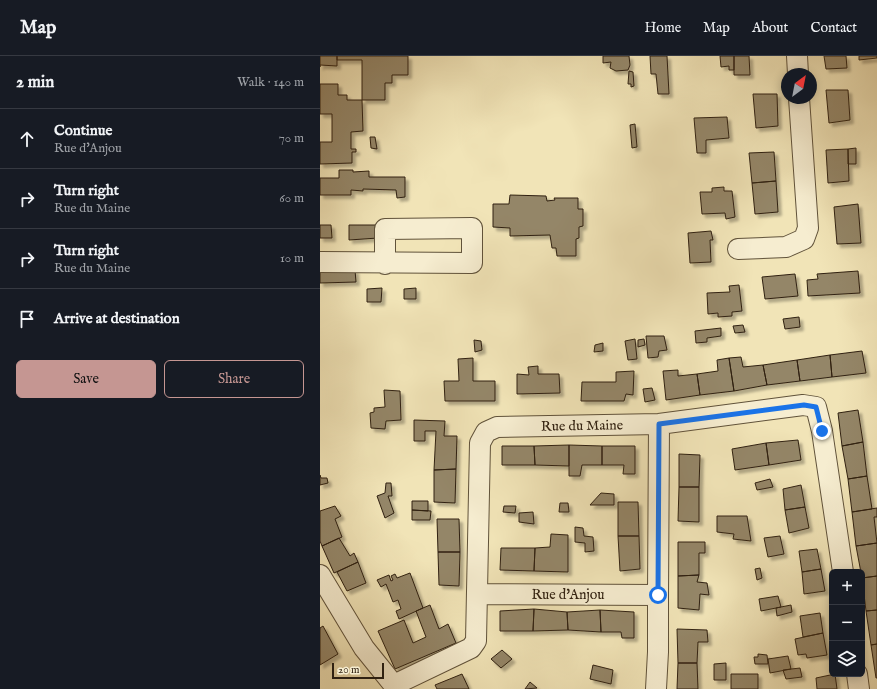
<!DOCTYPE html>
<meta charset="utf-8">
<style>
:root{--surface:#171b24;--page:#20242c;--text:#f1f3f6;--muted:#9ea1a6;--line:#363941;--accent:#c59692}
body{margin:0;font-family:"IM FELL English",serif;background:var(--page);color:var(--text)}
.controls{position:absolute;right:12px;bottom:12px;display:grid;overflow:hidden;border-radius:6px;box-shadow:0 2px 10px #0003}
.controls button{width:36px;height:36px;display:grid;place-items:center;padding:0;border:0;border-bottom:1px solid var(--line);background:var(--surface);color:var(--text);font:20px sans-serif}
.compass{position:absolute;left:461px;top:12px;width:36px;height:36px;border-radius:50%;background:var(--surface);box-shadow:0 2px 10px #0003;rotate:32deg}
.scale{position:absolute;left:12px;bottom:10px;width:52px;box-sizing:border-box;padding-left:4px;border:2px solid #302111;border-top:0;font-size:11px;line-height:14px;white-space:nowrap;color:#302111;-webkit-text-stroke:3px #f6edd0;paint-order:stroke}
.stop{position:absolute;width:12px;height:12px;margin:-9px;border:3px solid #1a73e8;border-radius:50%;background:#fff}
.stop.end{background:#1a73e8;border-color:#fff;box-shadow:0 1px 4px #0008}
.list{margin:0;padding:0;list-style:none}
h2{display:flex;justify-content:space-between;align-items:center;height:52px;margin:0;padding:0 16px;font-size:17px}
h2 small{font-size:13px;font-weight:400;color:var(--muted)}
.list li{display:grid;grid-template-columns:26px 1fr auto;gap:12px;align-items:center;box-sizing:border-box;height:60px;padding:0 16px;border-top:1px solid var(--line)}
.list b{display:block;font-size:15px;white-space:nowrap}
.list p{margin:0;font-size:13px;white-space:nowrap;color:var(--muted)}
.list em{font-size:13px;font-style:normal;color:var(--muted)}
.actions{display:flex;gap:8px;padding:12px 16px}
.actions a{flex:1;padding:9px 0;border:1px solid var(--accent);border-radius:6px;text-align:center;font-size:14px;color:var(--accent)}
.actions .main{background:var(--accent);color:#111}
.icon{flex:none;width:22px;height:22px;fill:none;stroke:currentColor;stroke-width:2;stroke-linecap:round;stroke-linejoin:round}
.map{position:relative;flex:none;width:557px;height:633px;overflow:hidden}
header{display:flex;align-items:center;gap:24px;box-sizing:border-box;height:56px;padding:0 20px;background:var(--surface);border-bottom:1px solid var(--line)}
header strong{font-size:19px}
nav{display:flex;gap:22px;margin-inline-start:auto;font-size:14px}
main{display:flex}
aside{flex:1;background:var(--surface)}
.map>svg:first-child{display:block}
</style>
<header>
<strong>Map</strong>
<nav><a>Home</a><a>Map</a><a>About</a><a>Contact</a></nav>
</header>
<main>
<aside>
<h2>2 min<small>Walk · 140 m</small></h2>
<ul class="list">
<li><svg class="icon" aria-label="ahead" viewBox="0 0 24 24"><path d="M12 20V5M6 11l6-6 6 6"/></svg><div><b>Continue</b><p>Rue d'Anjou</p></div><em>70 m</em></li>
<li><svg class="icon" aria-label="right" viewBox="0 0 24 24"><path d="M7 20v-9h11M14 6l5 5-5 5"/></svg><div><b>Turn right</b><p>Rue du Maine</p></div><em>60 m</em></li>
<li><svg class="icon" aria-label="right" viewBox="0 0 24 24"><path d="M7 20v-9h11M14 6l5 5-5 5"/></svg><div><b>Turn right</b><p>Rue du Maine</p></div><em>10 m</em></li>
<li><svg class="icon" aria-label="arrive" viewBox="0 0 24 24"><path d="M6 21V4h12l-3 4 3 4H6"/></svg><div><b>Arrive at destination</b></div></li>
</ul>
<div class="actions"><a class="main">Save</a><a>Share</a></div>
</aside>
<div class="map">
<svg width="557" height="633" viewBox="0 0 557 633">
<defs>
<filter id="shadow"><feDropShadow dx="3.5" dy="3.5" stdDeviation="1" flood-color="#0004"/></filter>
</defs>
<rect width="100%" height="100%" fill="#f1e4b7"/>
<filter id="stains"><feTurbulence type="fractalNoise" baseFrequency=".005" numOctaves="4"/><feColorMatrix values="0 0 0 0 .2 0 0 0 0 .09 0 0 0 0 .02 0 0 0 .5 -.17"/></filter>
<radialGradient id="worn" r=".72"><stop offset=".6" stop-color="#630" stop-opacity="0"/><stop offset="1" stop-color="#630" stop-opacity=".3"/></radialGradient>
<!-- building -->
<path fill="#948667" stroke="#302111" filter="url(#shadow)" d="M 0,0 L 17,0 L 17,10 L 0,9 L 0,11 Z
M 17,0 L 88,0 L 88,19 L 72,19 L 72,27 L 65,27 L 65,44 L 42,44 L 42,4 L 17,4 Z
M 283,0 L 309,0 L 310,9 L 308,14 L 296,15 L 290,12 L 291,6 L 283,7 Z
M 330,0 L 347,0 L 349,38 L 338,38 L 336,18 L 331,18 Z
M 400,0 L 414,0 L 414,14 L 409,14 L 409,10 L 401,11 Z
M 414,0 L 429,0 L 430,19 L 414,19 Z
M 504,0 L 526,0 L 527,12 L 506,13 Z
M 539,0 L 557,0 L 557,2 L 539,4 Z
M 309,15 L 313,16 L 314,30 L 311,31 L 311,28 L 308,28 Z
M 0,28 L 18,28 L 18,39 L 27,39 L 27,44 L 42,44 L 43,75 L 31,76 L 31,93 L 36,93 L 36,96 L 32,96 L 32,107 L 0,108 L 0,86 L 12,86 L 12,58 L 0,58 Z
M 506,34 L 528,34 L 530,64 L 509,67 Z
M 433,38 L 457,38 L 458,70 L 436,72 Z
M 407,61 L 409,82 L 386,84 L 386,97 L 377,97 L 374,62 Z
M 315,68 L 317,91 L 312,92 L 310,69 Z
M 50,81 L 55,81 L 57,93 L 51,92 Z
M 536,92 L 536,108 L 528,108 L 528,93 Z
M 528,93 L 529,125 L 508,127 L 506,94 Z
M 454,96 L 456,125 L 432,127 L 429,97 Z
M 19,114 L 33,114 L 33,116 L 49,115 L 49,121 L 85,121 L 85,141 L 77,142 L 76,134 L 43,133 L 43,135 L 31,134 L 31,139 L 0,139 L 0,122 L 19,122 Z
M 456,125 L 458,156 L 435,158 L 432,127 Z
M 404,131 L 404,135 L 412,135 L 415,161 L 406,163 L 405,157 L 382,158 L 380,136 L 392,136 L 392,132 Z
M 190,139 L 226,140 L 227,145 L 235,144 L 234,142 L 258,142 L 258,153 L 263,153 L 263,170 L 259,171 L 259,182 L 256,183 L 256,200 L 237,200 L 236,192 L 232,192 L 230,179 L 190,180 L 190,172 L 173,171 L 173,148 L 189,148 Z
M 538,148 L 541,187 L 517,188 L 514,151 Z
M 0,169 L 11,169 L 12,182 L 0,182 Z
M 29,169 L 56,169 L 58,182 L 29,184 Z
M 391,175 L 393,184 L 390,184 L 391,206 L 370,207 L 368,177 Z
M 0,214 L 35,214 L 36,226 L 0,227 Z
M 538,215 L 540,237 L 488,240 L 487,224 L 498,223 L 497,218 Z
M 475,218 L 478,240 L 445,243 L 442,221 Z
M 419,229 L 422,255 L 412,256 L 412,260 L 398,261 L 398,257 L 388,258 L 387,237 L 410,236 L 409,230 Z
M 62,232 L 61,246 L 47,246 L 47,233 Z
M 96,232 L 96,243 L 84,243 L 84,233 Z
M 479,261 L 480,271 L 465,273 L 463,263 Z
M 423,269 L 425,276 L 415,277 L 413,270 Z
M 401,272 L 401,280 L 387,282 L 387,286 L 376,287 L 375,275 Z
M 326,280 L 344,280 L 347,294 L 339,295 L 338,301 L 328,302 Z
M 315,283 L 317,303 L 308,304 L 305,285 Z
M 324,283 L 325,289 L 318,291 L 318,284 Z
M 154,284 L 161,285 L 162,294 L 155,296 Z
M 283,287 L 283,295 L 274,296 L 275,289 Z
M 542,295 L 546,317 L 512,321 L 510,299 Z
M 510,299 L 512,321 L 480,325 L 477,304 Z
M 421,301 L 423,311 L 443,309 L 447,329 L 414,335 L 409,302 Z
M 153,302 L 153,325 L 175,325 L 175,345 L 125,345 L 124,325 L 139,325 L 138,303 Z
M 409,302 L 414,335 L 380,339 L 377,318 L 398,315 L 397,304 Z
M 477,304 L 480,325 L 447,329 L 443,309 Z
M 218,310 L 218,318 L 239,318 L 240,337 L 197,338 L 197,318 L 209,319 L 208,311 Z
M 358,314 L 358,320 L 377,318 L 380,339 L 346,344 L 343,315 Z
M 314,315 L 313,339 L 306,338 L 304,345 L 261,345 L 262,326 L 296,326 L 296,316 Z
M 332,332 L 335,344 L 325,346 L 323,333 Z
M 64,334 L 80,335 L 81,364 L 66,365 L 65,373 L 51,372 L 50,357 L 54,356 L 54,352 L 65,351 Z
M 538,354 L 543,386 L 522,390 L 518,357 Z
M 94,364 L 125,365 L 124,380 L 137,380 L 136,413 L 114,414 L 116,375 L 105,375 L 105,385 L 94,385 Z
M 478,384 L 481,404 L 449,409 L 446,387 Z
M 543,386 L 547,420 L 528,423 L 522,390 Z
M 446,387 L 449,409 L 415,414 L 412,393 Z
M 249,389 L 282,390 L 282,409 L 262,409 L 260,420 L 249,420 Z
M 249,389 L 249,410 L 215,409 L 214,390 Z
M 182,390 L 214,390 L 215,409 L 182,409 Z
M 282,390 L 315,390 L 315,418 L 303,418 L 304,409 L 282,409 Z
M 359,398 L 380,399 L 379,431 L 359,431 Z
M 136,413 L 135,447 L 114,446 L 114,414 Z
M 0,419 L 1,422 L 7,422 L 8,427 L 0,429 Z
M 547,420 L 552,453 L 532,456 L 528,423 Z
M 450,423 L 453,431 L 437,434 L 435,427 Z
M 66,427 L 71,427 L 72,440 L 68,440 L 74,457 L 65,462 L 57,440 L 65,437 Z
M 481,429 L 485,451 L 465,454 L 463,433 Z
M 359,431 L 379,431 L 379,466 L 358,465 Z
M 281,437 L 294,438 L 294,449 L 270,449 Z
M 92,445 L 108,445 L 108,455 L 92,454 Z
M 298,446 L 318,446 L 319,480 L 298,480 Z
M 240,447 L 248,447 L 249,456 L 239,456 Z
M 15,450 L 21,460 L 15,463 L 22,481 L 2,490 L 0,485 L 0,455 Z
M 184,450 L 196,450 L 195,457 L 183,456 Z
M 485,451 L 489,472 L 469,477 L 465,454 Z
M 557,452 L 557,461 L 554,461 L 557,487 L 536,490 L 532,456 Z
M 92,454 L 111,455 L 110,464 L 92,464 Z
M 213,456 L 214,468 L 199,466 L 199,457 Z
M 397,460 L 427,460 L 431,485 L 413,483 L 414,478 L 397,476 Z
M 117,463 L 139,463 L 140,496 L 118,496 Z
M 255,471 L 263,472 L 264,480 L 273,481 L 274,495 L 265,496 L 265,487 L 255,486 Z
M 231,478 L 248,479 L 248,516 L 214,515 L 215,492 L 230,491 Z
M 298,480 L 319,480 L 320,513 L 300,515 Z
M 460,480 L 464,498 L 448,501 L 444,482 Z
M 19,482 L 30,500 L 34,497 L 38,506 L 14,517 L 2,490 Z
M 358,486 L 385,486 L 385,497 L 379,497 L 379,519 L 358,520 Z
M 557,487 L 557,520 L 542,522 L 536,490 Z
M 181,492 L 215,492 L 214,515 L 180,514 Z
M 497,493 L 501,513 L 482,516 L 479,495 Z
M 118,496 L 140,496 L 139,530 L 119,529 Z
M 38,506 L 46,527 L 27,535 L 17,516 Z
M 440,512 L 442,522 L 437,524 L 435,513 Z
M 501,513 L 505,535 L 484,538 L 482,516 Z
M 90,517 L 103,552 L 79,563 L 76,555 L 81,553 L 78,544 L 73,546 L 66,528 L 61,531 L 57,524 L 69,519 L 71,525 L 73,524 L 71,520 L 75,518 L 77,522 Z
M 379,519 L 377,526 L 387,527 L 389,539 L 380,538 L 379,554 L 358,552 L 358,520 Z
M 557,520 L 557,554 L 546,555 L 542,522 Z
M 458,540 L 461,551 L 441,555 L 439,543 Z
M 110,549 L 119,573 L 128,568 L 136,587 L 75,613 L 58,575 L 84,564 L 93,587 L 106,581 L 96,555 Z
M 471,549 L 472,556 L 457,560 L 456,552 Z
M 214,553 L 213,575 L 180,575 L 180,555 Z
M 214,553 L 247,556 L 248,574 L 213,575 Z
M 280,554 L 314,556 L 314,582 L 302,582 L 301,576 L 281,576 Z
M 280,554 L 281,576 L 248,574 L 247,556 Z
M 557,554 L 557,588 L 551,589 L 546,555 Z
M 500,557 L 503,577 L 483,581 L 480,560 Z
M 3,570 L 18,598 L 0,609 L 0,572 Z
M 357,573 L 387,574 L 388,586 L 378,586 L 377,607 L 358,607 Z
M 503,577 L 507,599 L 487,602 L 486,598 L 478,599 L 475,583 Z
M 557,588 L 557,622 L 556,622 L 551,589 Z
M 182,594 L 192,603 L 181,612 L 171,603 Z
M 438,598 L 447,599 L 448,608 L 435,608 L 434,601 L 438,601 Z
M 468,600 L 471,613 L 450,617 L 448,603 Z
M 358,607 L 377,607 L 378,633 L 357,633 Z
M 406,607 L 406,624 L 394,624 L 394,608 Z
M 273,609 L 293,614 L 291,628 L 270,623 Z
M 480,612 L 482,621 L 466,623 L 463,614 Z
M 142,618 L 149,633 L 117,633 L 115,629 Z
M 411,618 L 438,618 L 438,633 L 411,633 Z
M 515,618 L 517,633 L 497,633 L 496,622 Z
M 210,626 L 217,632 L 205,633 Z"/>
<g fill="none" stroke-linecap="round" stroke-linejoin="round">
<defs>
<path id="minor" d="M 477,0 L 478,18
M 418,193 L 466,191 L 484,183 L 488,172 L 479,42
M 0,206 L 152,207 L 152,172 L 65,173 L 65,208
M 0,519 L 44,592 L 77,633
M 158,538 L 338,539 L 338,596 L 336,633
M 338,539 L 339,368
M 537,618 L 539,633
M 74,629 L 151,592 L 156,585 L 160,387 L 166,376 L 177,371 L 339,368 L 483,349 L 496,351 L 502,375 L 523,516"/>
</defs>
<!-- minor casing -->
<use href="#minor" stroke="#60523a" stroke-width="22"/>
<!-- minor -->
<use href="#minor" stroke="#f6edd0" stroke-width="20"/>
</g>
<g fill="none" stroke-linecap="round" stroke-linejoin="round">
<!-- route -->
<path stroke="#1a73e8" stroke-width="5" d="M 338,539 L 339,368 L 484,349 L 496,351 L 502,375"/>
</g>
<g text-anchor="middle" stroke-width="3" stroke-linejoin="round" paint-order="stroke">
<!-- street labels -->
<g font-size="14" fill="#302111" stroke="#f6edd0">
<text transform="translate(262 369) rotate(-1)" y="5">Rue du Maine</text>
<text x="248" y="543">Rue d'Anjou</text>
</g>
</g>
<rect width="100%" height="100%" filter="url(#stains)"/>
<rect width="100%" height="100%" fill="url(#worn)"/>
</svg>
<div class="controls">
<button>+</button>
<button>−</button>
<button><svg class="icon" aria-label="layers" viewBox="0 0 24 24"><path d="M12 4l9 5-9 5-9-5zM3 14l9 5 9-5"/></svg></button>
</div>
<svg class="compass" viewBox="-18 -18 36 36"><path d="M0-13l5 13h-10z" fill="#e53935"/><path d="M0 13l5-13h-10z" fill="#9ea1a6"/></svg>
<div class="scale">20 m</div>
<div class="stop" style="left:338px;top:539px"></div>
<div class="stop end" style="left:502px;top:375px"></div>
</div>
</main>
